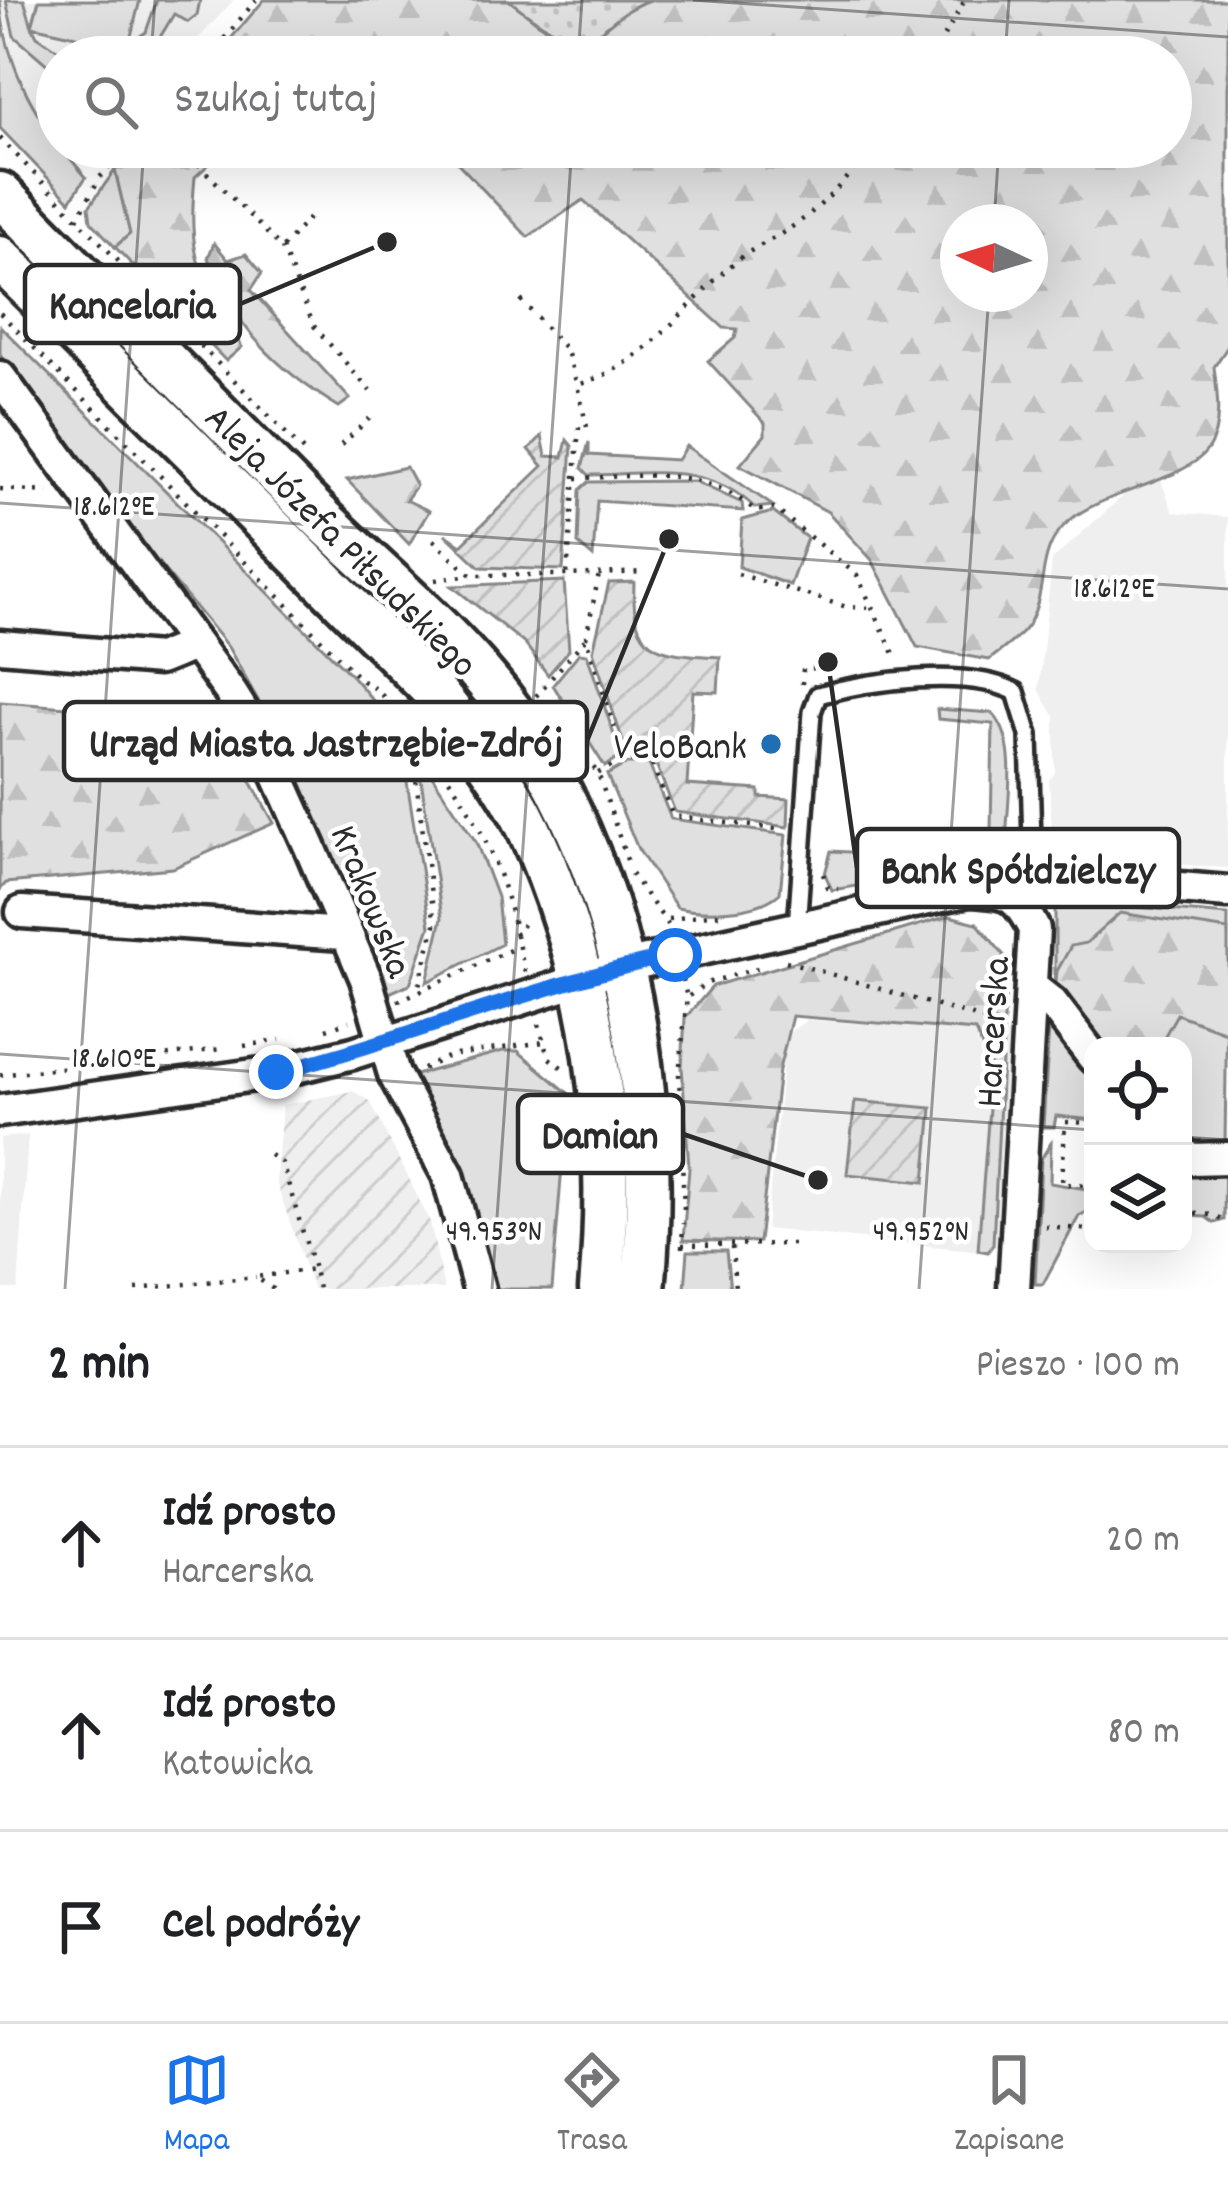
<!DOCTYPE html>
<html lang="pl">
<meta charset="utf-8">
<style>
:root{--surface:#fff;--page:#f2f2f2;--text:#202124;--muted:#757577;--line:#e0e0e0;--accent:#1a73e8}
body{margin:0;font-family:Dekko,sans-serif;background:var(--page);color:var(--text)}
.controls{position:absolute;right:36px;bottom:36px;display:grid;overflow:hidden;border-radius:24px;box-shadow:0 12px 48px #0002}
.controls button{width:108px;height:108px;display:grid;place-items:center;padding:0;border:0;border-bottom:3px solid var(--line);background:var(--surface);color:var(--text);font:60px sans-serif}
.compass{position:absolute;left:940px;top:204px;width:108px;height:108px;border-radius:50%;background:var(--surface);box-shadow:0 12px 48px #0002;rotate:274deg}
.stop{position:absolute;width:36px;height:36px;margin:-27px;border:9px solid #1a73e8;border-radius:50%;background:#fff}
.stop.end{background:#1a73e8;border-color:#fff;box-shadow:0 3px 12px #0008}
.list{margin:0;padding:0;list-style:none}
h2{display:flex;justify-content:space-between;align-items:center;height:156px;margin:0;padding:0 48px;font-size:51px}
h2 small{font-size:39px;font-weight:400;color:var(--muted)}
.list li{display:grid;grid-template-columns:78px 1fr auto;gap:36px;align-items:center;box-sizing:border-box;height:192px;padding:0 48px;border-top:3px solid var(--line)}
.list b{display:block;font-size:45px;white-space:nowrap}
.list p{margin:0;font-size:39px;white-space:nowrap;color:var(--muted)}
.list em{font-size:39px;font-style:normal;color:var(--muted)}
.icon{flex:none;width:66px;height:66px;fill:none;stroke:currentColor;stroke-width:2;stroke-linecap:round;stroke-linejoin:round}
.map{position:relative;flex:none;width:1228px;height:1289px;overflow:hidden}
.search{position:absolute;background:var(--surface);box-shadow:0 12px 48px #0002;left:36px;right:36px;top:36px;height:132px;display:flex;align-items:center;gap:30px;box-sizing:border-box;padding:0 42px;border-radius:66px;color:var(--muted);font-size:45px}
.sheet{height:732px;background:var(--surface)}
nav{display:flex;justify-content:space-around;align-items:center;box-sizing:border-box;height:168px;border-top:3px solid var(--line);background:var(--surface);font-size:33px;color:var(--muted)}
nav a{display:grid;justify-items:center;gap:6px}
nav .on{color:var(--accent)}
.map>svg:first-child{display:block}
</style>
<div class="map">
<svg width="1228" height="1289" viewBox="0 0 1228 1289">
<defs>
<pattern id="industrial-furrows" width="10" height="10" patternUnits="userSpaceOnUse" patternTransform="scale(3)"><rect width="10" height="10" fill="#efefef"/><path d="M-1 1l2-2M0 10L10 0M9 11l2-2" fill="none" stroke="#cdcdcd"/></pattern>
<pattern id="forest-firs" width="22" height="20" patternUnits="userSpaceOnUse" patternTransform="scale(3)"><rect width="22" height="20" fill="#e0e0e0"/><path d="M5 1l3.5 6h-7zM16 11l3.5 6h-7z" fill="#c0c0c0"/></pattern>
<pattern id="park-dots" width="8" height="8" patternUnits="userSpaceOnUse" patternTransform="scale(3)"><rect width="8" height="8" fill="#e0e0e0"/><path d="M2 2h.1M6 6h.1" fill="none" stroke="#c0c0c0" stroke-width="1.8" stroke-linecap="round"/></pattern>
<pattern id="garden-furrows" width="10" height="10" patternUnits="userSpaceOnUse" patternTransform="scale(3)"><rect width="10" height="10" fill="#e0e0e0"/><path d="M-1 1l2-2M0 10L10 0M9 11l2-2" fill="none" stroke="#c0c0c0"/></pattern>
</defs>
<rect width="100%" height="100%" fill="#fff"/>
<filter id="ink" filterUnits="userSpaceOnUse"><feTurbulence type="fractalNoise" baseFrequency=".00833" numOctaves="2"/><feDisplacementMap in="SourceGraphic" scale="24" xChannelSelector="R" yChannelSelector="G"/><feConvolveMatrix kernelMatrix="1 2 1 2 8 2 1 2 1" color-interpolation-filters="sRGB"/></filter>
<g filter="url(#ink)">
<!-- built -->
<path fill="#efefef" d="M 1,0 L 234,0 L 181,57 L 57,57 L 57,144 L 39,123 L 13,61 Z
M 1161,480 L 1173,512 L 1228,517 L 1228,868 L 1062,855 L 1053,848 L 1049,780 L 1055,773 L 1055,717 L 1039,690 L 1052,560 L 1126,493 Z
M 807,1020 L 1010,1034 L 997,1247 L 981,1251 L 766,1229 L 785,1044 L 791,1031 Z
M 28,1135 L 18,1289 L 0,1289 L 0,1138 Z"/>
<!-- industrial -->
<path fill="url(#industrial-furrows)" d="M 353,1091 L 370,1101 L 430,1222 L 444,1289 L 313,1289 L 276,1182 L 282,1105 Z"/>
<!-- grass -->
<path fill="#e0e0e0" stroke="#868686" stroke-width="3" d="M 0,0 C 6,72 40,125 86,177 L 70,201 L 0,128 Z
M 6,0 L 24,0 L 32,26 L 39,0 L 140,0 L 128,48 L 32,26 L 37,36 L 69,57 L 57,57 L 57,73 L 14,36 Z
M 157,0 L 200,0 L 197,15 L 188,22 L 174,14 L 148,57 L 111,57 L 146,32 Z
M 115,170 L 130,234 L 115,247 L 91,221 L 89,207 Z
M 0,216 L 445,655 L 555,811 L 570,863 L 534,796 L 462,691 L 315,555 L 0,234 Z
M 0,326 L 353,677 L 399,731 L 430,926 L 410,984 L 387,994 L 294,764 L 228,647 L 118,514 L 0,355 Z
M 589,442 L 589,455 L 677,460 L 686,446 L 773,506 L 755,508 C 709,462 649,474 589,475 L 582,468 Z
M 694,481 L 742,503 L 743,511 L 597,501 L 593,557 L 578,544 L 580,490 L 589,482 Z
M 773,512 L 807,538 L 790,585 L 739,567 L 742,520 Z
M 579,653 L 587,654 L 621,756 L 605,767 L 553,685 Z
M 937,709 L 992,713 C 1020,740 1007,806 1006,842 L 1000,857 L 984,865 L 832,890 L 825,874 L 831,851 L 887,854 L 986,835 L 991,830 L 993,724 L 938,719 Z
M 417,753 L 476,842 L 497,897 L 502,944 L 427,982 L 442,918 Z
M 626,764 L 649,764 L 671,819 L 786,835 L 780,893 C 759,913 704,914 677,908 L 638,849 L 607,775 Z
M 1055,900 L 1228,915 L 1224,1220 L 1214,1223 L 1206,1217 L 1183,1216 L 1183,1046 L 1093,1046 L 1093,1120 L 1056,1116 L 1054,1127 L 1043,1127 L 1049,1027 L 1055,1031 Z
M 503,1051 L 518,1051 L 568,1093 L 552,1289 L 495,1289 L 465,1178 L 412,1076 Z
M 1051,1143 L 1050,1183 L 1093,1190 L 1093,1209 L 1079,1216 L 1043,1284 L 1035,1284 L 1041,1159 Z
M 688,1251 L 726,1251 L 730,1289 L 685,1289 Z"/>
<!-- forest -->
<path fill="url(#forest-firs)" stroke="#868686" stroke-width="3" fill-rule="evenodd" d="M 264,0 L 509,0 L 545,28 L 600,32 L 621,10 L 650,0 L 1228,0 L 1228,346 L 1214,367 C 1217,391 1223,426 1208,449 C 1185,482 1103,491 1069,521 C 1035,550 1049,586 1030,622 C 1021,637 1003,649 989,660 L 917,647 L 872,560 L 828,512 L 740,465 L 765,435 L 765,423 L 708,361 L 735,338 L 737,329 L 724,328 L 583,200 L 528,237 L 455,160 L 449,147 L 1171,147 L 1171,57 L 373,57 L 351,39 L 330,57 L 215,57 ZM 958,222 L 1030,222 L 1030,294 L 958,294 Z
M 139,147 L 228,147 L 195,177 C 187,260 200,278 242,347 L 226,361 L 115,247 L 130,234 L 115,170 Z
M 214,243 L 228,260 L 246,254 L 262,273 L 251,290 L 350,399 L 339,407 C 275,368 236,329 208,258 Z
M 406,467 L 416,486 L 406,500 L 429,511 L 409,544 L 347,480 Z
M 0,702 L 216,718 L 274,823 L 173,868 L 6,883 L 0,890 Z
M 1120,913 L 1228,930 L 1228,1033 L 1177,1014 L 1159,1046 L 1098,1046 L 1055,992 L 1057,971 L 1071,946 L 1086,943 Z
M 949,916 L 977,923 L 1007,959 L 993,1244 L 988,1252 L 978,1250 L 992,1070 L 975,1031 L 792,1016 L 779,1070 L 759,1242 L 683,1240 L 689,1168 L 682,1066 L 685,1018 L 713,986 Z"/>
<!-- park -->
<path fill="url(#park-dots)" stroke="#868686" stroke-width="3" d="M 509,0 L 650,0 C 627,8 620,16 602,30 C 573,53 532,18 509,0 Z"/>
<!-- garden -->
<path fill="url(#garden-furrows)" stroke="#868686" stroke-width="3" d="M 542,436 L 546,456 L 563,457 L 567,440 L 572,446 L 563,570 L 480,567 L 445,534 L 461,545 L 543,466 L 529,449 Z
M 564,581 L 569,650 L 548,675 L 525,644 L 452,586 Z
M 634,582 C 631,654 658,653 720,657 L 718,692 L 693,691 L 687,785 L 759,790 L 759,797 L 789,799 L 788,827 L 675,812 L 652,754 L 627,754 L 593,651 L 609,583 Z
M 855,1101 L 932,1108 L 925,1182 L 847,1174 Z"/>
<g fill="none" stroke-linecap="round" stroke-linejoin="round">
<defs>
<path id="lane" d="M 797,928 L 812,712 L 818,695 C 869,681 968,667 1016,692 L 1029,735 L 1033,878"/>
<path id="street" d="M 0,377 L 231,693 L 265,747 L 310,847 L 366,979 L 394,1074 L 448,1175 L 479,1289
M 0,646 L 159,659 L 194,645
M 1034,876 L 1228,892
M 22,912 L 344,934
M 1033,988 L 1052,1003 L 1093,1057
M 0,1111 L 276,1072 L 353,1053 L 624,966 L 969,890 C 1009,892 1015,893 1034,929 L 1014,1289
M 1183,1154 L 1192,1159 L 1228,1158"/>
<path id="secondary" d="M 0,194 C 100,295 200,396 300,497 C 357,555 421,607 475,667 C 621,832 663,1078 643,1289
M 0,258 L 430,687 C 466,732 505,777 530,831 C 597,977 615,1130 601,1289"/>
</defs>
<!-- lane casing -->
<use href="#lane" stroke="#2b2b2b" stroke-width="24"/>
<!-- street casing -->
<use href="#street" stroke="#2b2b2b" stroke-width="39"/>
<!-- secondary casing -->
<use href="#secondary" stroke="#2b2b2b" stroke-width="51"/>
<!-- path -->
<path stroke="#2b2b2b" stroke-width="4.5" stroke-dasharray="3 9" stroke-linecap="butt" d="M 209,57 L 256,0
M 932,57 L 965,0
M 0,138 L 150,294
M 181,147 L 282,248 L 309,218
M 77,219 L 100,177 L 129,147
M 282,248 L 314,326 L 370,391
M 521,300 L 567,351 L 577,385
M 167,311 L 309,457
M 0,313 L 362,681 C 382,689 394,711 408,727 C 463,789 500,854 516,935
M 579,427 L 567,575 L 646,572
M 587,427 L 577,385 C 649,365 682,306 736,261 C 751,249 769,242 784,232 C 819,211 847,180 870,147
M 341,445 L 372,416
M 576,478 C 646,477 699,464 756,511 L 774,508 L 857,575 L 897,660
M 0,489 L 48,492
M 433,540 L 471,575 L 567,575
M 738,574 L 847,607 L 872,608
M 435,580 L 471,575
M 586,638 L 599,574
M 802,684 L 803,668 L 829,669
M 536,696 L 586,638 L 625,760
M 410,733 L 435,925 L 417,993
M 570,740 L 598,773 L 628,863
M 598,773 L 625,760 L 650,760 L 673,816 L 784,830
M 991,862 L 1014,855
M 631,874 L 670,927
M 823,874 L 828,888 L 838,889
M 668,919 L 721,914
M 786,961 L 999,1024
M 525,972 L 516,935 L 528,917
M 682,979 L 687,997 L 679,1074 L 684,1212
M 689,996 L 707,983 L 761,967
M 398,1001 L 517,947
M 539,1024 L 548,1057 L 564,1069
M 326,1029 L 349,1021
M 244,1046 L 280,1040
M 423,1069 L 449,1056 L 544,1042
M 0,1075 L 221,1049
M 1093,1123 L 1065,1122 L 1062,1184 L 1093,1185
M 270,1155 L 282,1163 L 314,1269
M 1183,1213 L 1213,1215 L 1228,1224
M 1045,1226 L 1093,1230
M 682,1245 L 795,1244
M 732,1247 L 735,1289
M 682,1248 L 683,1223
M 136,1289 L 256,1277
M 273,1289 L 256,1277 L 314,1269 L 318,1289"/>
<!-- lane -->
<use href="#lane" stroke="#fff" stroke-width="15"/>
<!-- street -->
<use href="#street" stroke="#fff" stroke-width="30"/>
<!-- secondary -->
<use href="#secondary" stroke="#fff" stroke-width="42"/>
</g>
</g>
<g fill="none" stroke-linecap="round" stroke-linejoin="round" filter="url(#ink)">
<!-- route -->
<path stroke="#1a73e8" stroke-width="15" d="M 276,1072 C 411,1038 539,984 675,955"/>
</g>
<!-- ticks -->
<path fill="none" stroke="#2b2b2b" stroke-width="3" stroke-opacity="0.45" d="M 693,0 L 1228,37M 151,57 L 155,0M 578,57 L 582,0M 1005,57 L 1009,0M 994,222 L 999,147M 0,503 L 1228,589M 0,1054 L 1093,1130M 1183,1137 L 1228,1140M 65,1289 L 144,147M 492,1289 L 572,147M 919,1289 L 989,294"/>
<!-- markers -->
<circle fill="#1f6fb2" stroke="#fff" stroke-width="4.5" cx="771" cy="744" r="12"/>
<g text-anchor="middle" stroke-width="9" stroke-linejoin="round" paint-order="stroke">
<!-- street labels -->
<g font-size="39" fill="#2b2b2b" stroke="#fff">
<text transform="translate(343 539) rotate(45)" y="14">Aleja Józefa Piłsudskiego</text>
<text transform="translate(374 900) rotate(68)" y="14">Krakowska</text>
<text transform="translate(990 1032) rotate(-87)" y="14">Harcerska</text>
</g>
<!-- poi labels -->
<g font-size="39" fill="#2b2b2b" stroke="#fff" text-anchor="end">
<text x="747" y="758">VeloBank</text>
</g>
</g>
<g font-size="30" text-anchor="middle" fill="#2b2b2b" stroke="#fff" stroke-width="9" stroke-linejoin="round" paint-order="stroke">
<text x="114" y="515">18.612°E</text>
<text x="1114" y="597">18.612°E</text>
<text x="114" y="1067">18.610°E</text>
<text x="494" y="1240">49.953°N</text>
<text x="921" y="1240">49.952°N</text>
</g>
<!-- callouts -->
<path fill="none" stroke="#2b2b2b" stroke-width="4.5" d="M387 242L240 304M669 539L587 741M828 662L857 868M818 1180L683 1134"/>
<g fill="#2b2b2b" stroke="#fff" stroke-width="4.5">
<circle cx="387" cy="242" r="12"/>
<circle cx="669" cy="539" r="12"/>
<circle cx="828" cy="662" r="12"/>
<circle cx="818" cy="1180" r="12"/>
</g>
<g fill="#fff" stroke="#2b2b2b" stroke-width="4.5">
<rect x="25" y="265" width="215" height="78" rx="12"/>
<rect x="64" y="702" width="523" height="78" rx="12"/>
<rect x="857" y="829" width="322" height="78" rx="12"/>
<rect x="518" y="1095" width="165" height="78" rx="12"/>
</g>
<g font-size="42" text-anchor="middle" font-weight="bold" fill="#2b2b2b">
<text x="132" y="318">Kancelaria</text>
<text x="326" y="756">Urząd Miasta Jastrzębie-Zdrój</text>
<text x="1018" y="883">Bank Spółdzielczy</text>
<text x="600" y="1148">Damian</text>
</g>
</svg>
<div class="controls">
<button><svg class="icon" aria-label="locate" viewBox="0 0 24 24"><circle cx="12" cy="12" r="6"/><path d="M12 2v4M12 18v4M2 12h4M18 12h4"/></svg></button>
<button><svg class="icon" aria-label="layers" viewBox="0 0 24 24"><path d="M12 4l9 5-9 5-9-5zM3 14l9 5 9-5"/></svg></button>
</div>
<svg class="compass" viewBox="-18 -18 36 36"><path d="M0-13l5 13h-10z" fill="#e53935"/><path d="M0 13l5-13h-10z" fill="#757577"/></svg>
<div class="stop" style="left:675px;top:955px"></div>
<div class="stop end" style="left:276px;top:1072px"></div>
<div class="search"><svg class="icon" aria-label="search" viewBox="0 0 24 24"><circle cx="10" cy="10" r="6"/><path d="M15 15l6 6"/></svg>Szukaj tutaj</div>
</div>
<section class="sheet">
<h2>2 min<small>Pieszo · 100 m</small></h2>
<ul class="list">
<li><svg class="icon" aria-label="ahead" viewBox="0 0 24 24"><path d="M12 20V5M6 11l6-6 6 6"/></svg><div><b>Idź prosto</b><p>Harcerska</p></div><em>20 m</em></li>
<li><svg class="icon" aria-label="ahead" viewBox="0 0 24 24"><path d="M12 20V5M6 11l6-6 6 6"/></svg><div><b>Idź prosto</b><p>Katowicka</p></div><em>80 m</em></li>
<li><svg class="icon" aria-label="arrive" viewBox="0 0 24 24"><path d="M6 21V4h12l-3 4 3 4H6"/></svg><div><b>Cel podróży</b></div></li>
</ul>
</section>
<nav>
<a class="on"><svg class="icon" aria-label="map" viewBox="0 0 24 24"><path d="M3 6l6-2 6 2 6-2v14l-6 2-6-2-6 2zM9 4v14M15 6v14"/></svg>Mapa</a>
<a><svg class="icon" aria-label="directions" viewBox="0 0 24 24"><path d="M12 3l9 9-9 9-9-9zM9 14v-3h6M13 9l2 2-2 2"/></svg>Trasa</a>
<a><svg class="icon" aria-label="saved" viewBox="0 0 24 24"><path d="M7 4h10v16l-5-4-5 4z"/></svg>Zapisane</a>
</nav>
